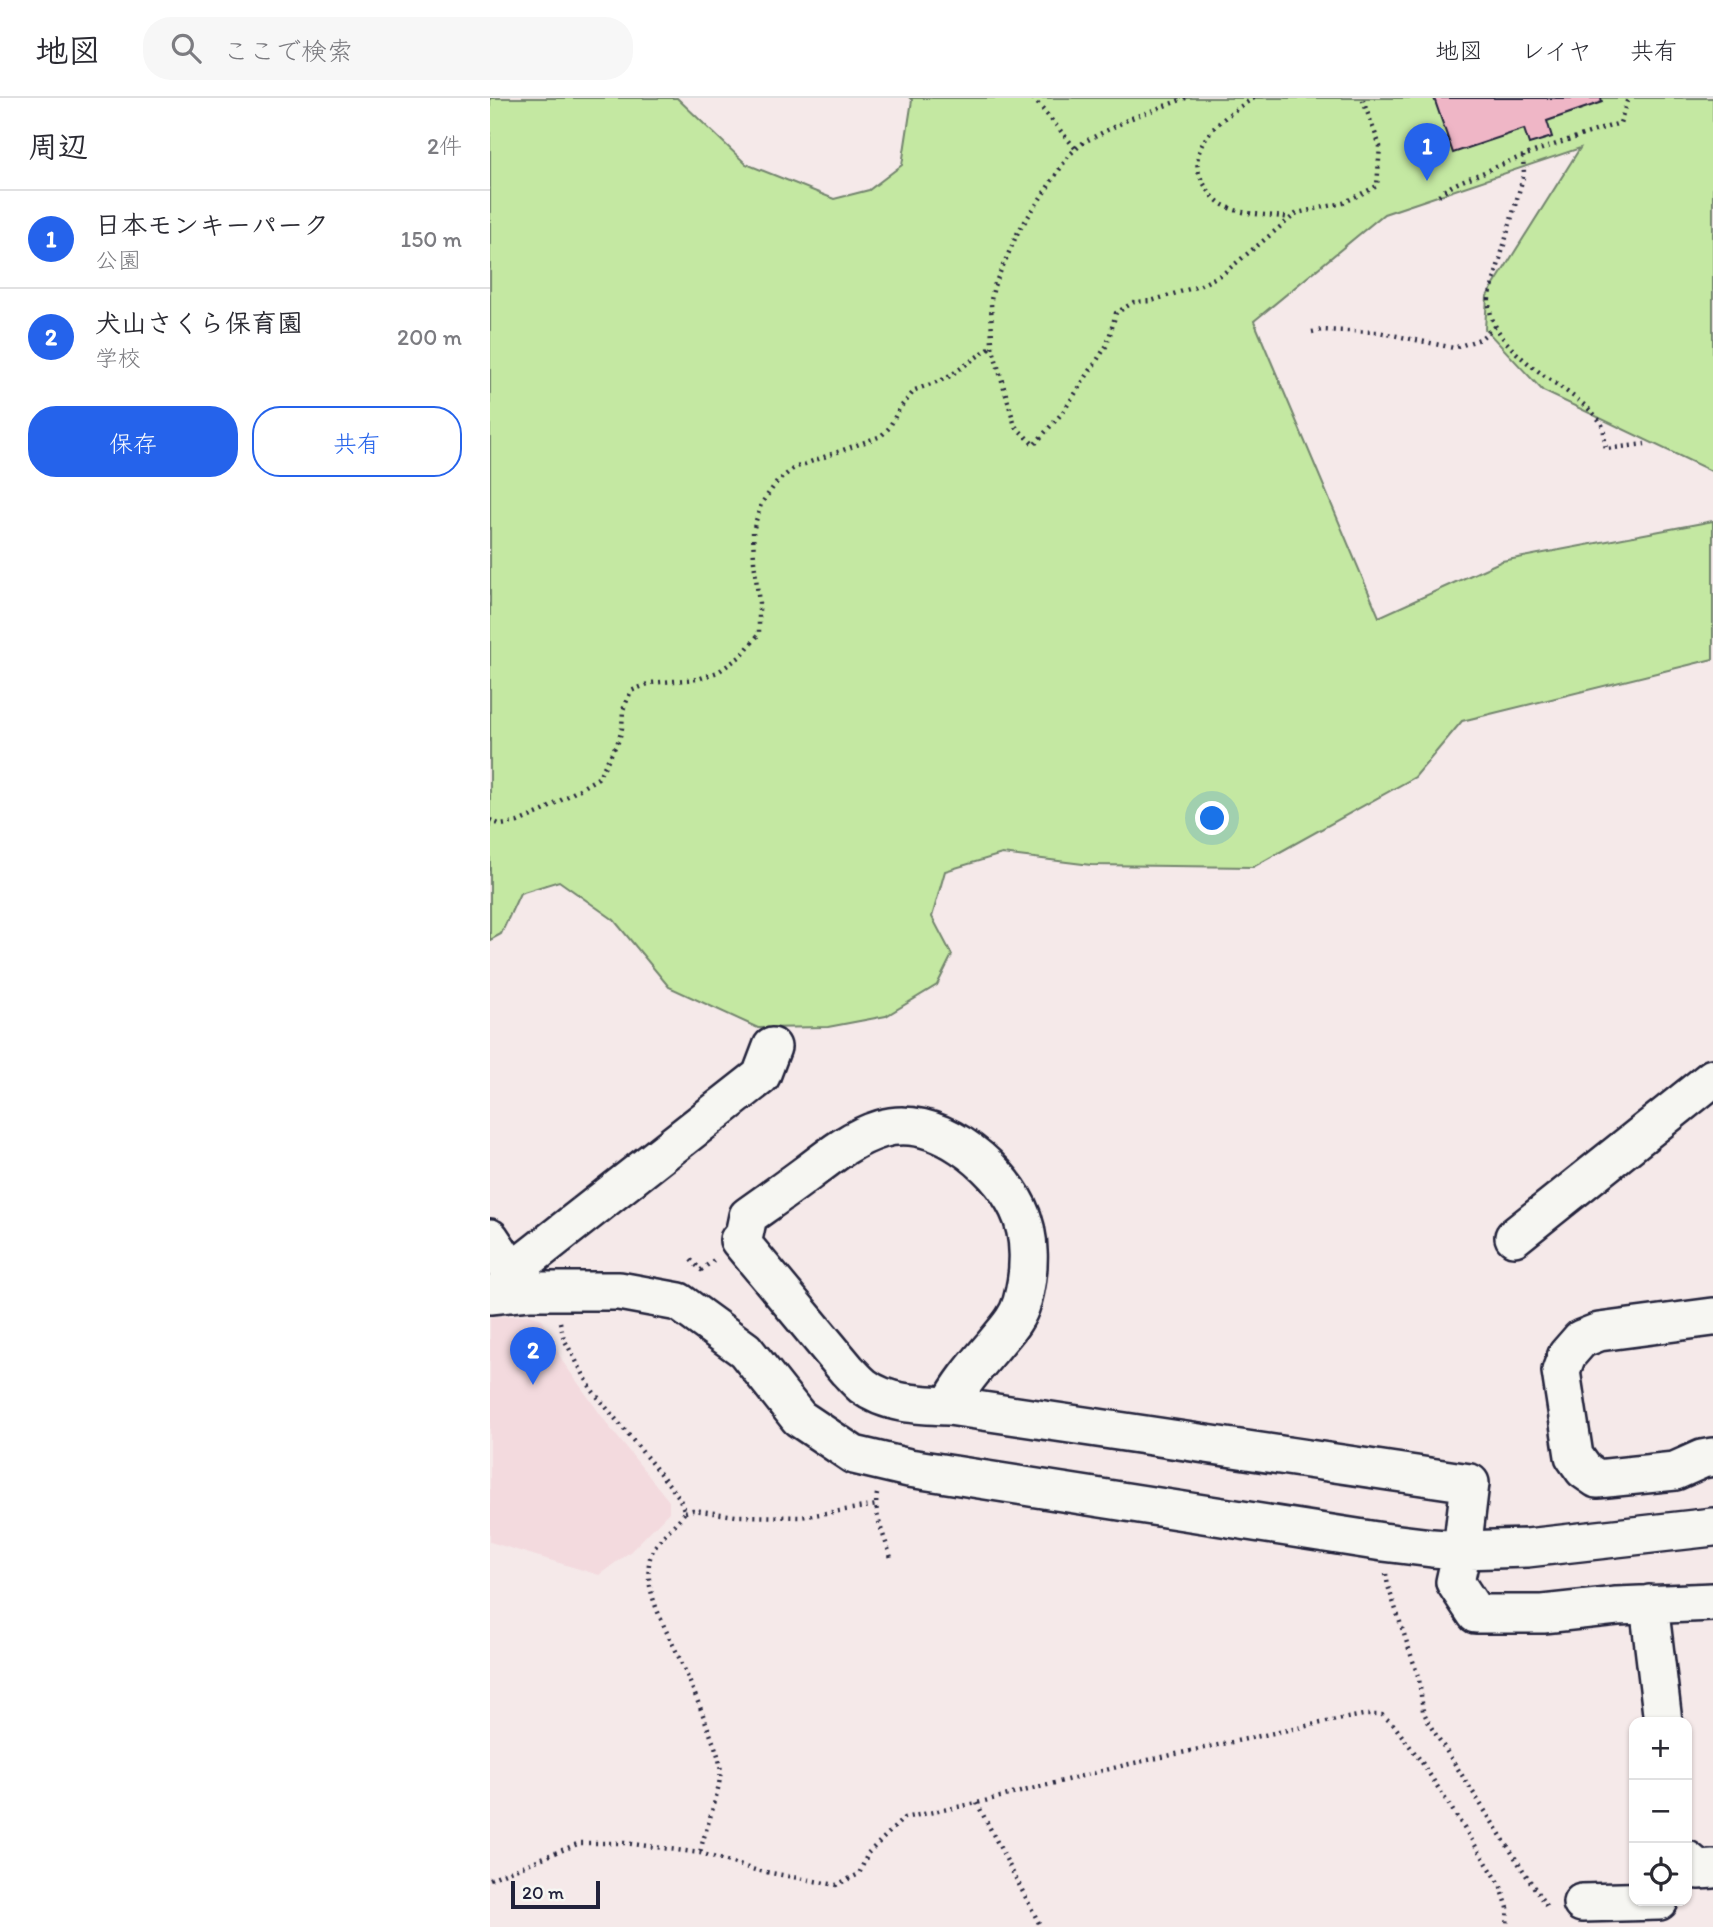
<!DOCTYPE html>
<html lang="ja">
<meta charset="utf-8">
<style>
:root{--surface:#fff;--page:#f7f7f7;--text:#2b2b33;--muted:#7c7c81;--line:#e1e1e2;--accent:#2563eb}
body{margin:0;font-family:Itim,"Klee One",sans-serif;background:var(--page);color:var(--text)}
.controls{position:absolute;right:21px;bottom:21px;display:grid;overflow:hidden;border-radius:14px;box-shadow:0 2px 5px #0004}
.controls button{width:63px;height:63px;display:grid;place-items:center;padding:0;border:0;border-bottom:2px solid var(--line);background:var(--surface);color:var(--text);font:35px sans-serif}
.scale{position:absolute;left:21px;bottom:18px;width:89px;box-sizing:border-box;padding-left:7px;border:4px solid #22223b;border-top:0;font-size:19px;line-height:24px;white-space:nowrap;color:#22223b;-webkit-text-stroke:5px #f6f6f2;paint-order:stroke}
.you{position:absolute;left:723px;top:721px;width:24px;height:24px;margin:-18px;border:5px solid #fff;border-radius:50%;background:#1a73e8;box-shadow:0 0 0 10px #1a73e833}
.badge{display:grid;place-items:center;width:46px;height:46px;border-radius:50%;background:var(--accent);color:#fff;font-size:23px;font-weight:700}
.pin{position:absolute;translate:-50% -58px;filter:drop-shadow(0 2px 4px #0008)}
.pin::after{content:'';position:absolute;top:37px;width:24px;height:21px;background:inherit;clip-path:polygon(0 0,100% 0,50% 100%)}
.list{margin:0;padding:0;list-style:none}
h2{display:flex;justify-content:space-between;align-items:center;height:91px;margin:0;padding:0 28px;font-size:30px}
h2 small{font-size:23px;font-weight:400;color:var(--muted)}
.list li{display:grid;grid-template-columns:46px 1fr auto;gap:21px;align-items:center;box-sizing:border-box;height:98px;padding:0 28px;border-top:2px solid var(--line)}
.list b{display:block;font-size:26px;white-space:nowrap}
.list p{margin:0;font-size:23px;white-space:nowrap;color:var(--muted)}
.list em{font-size:23px;font-style:normal;color:var(--muted)}
.actions{display:flex;gap:14px;padding:21px 28px}
.actions a{flex:1;padding:16px 0;border:2px solid var(--accent);border-radius:28px;text-align:center;font-size:24px;color:var(--accent)}
.actions .main{background:var(--accent);color:#fff}
.icon{flex:none;width:38px;height:38px;fill:none;stroke:currentColor;stroke-width:2;stroke-linecap:round;stroke-linejoin:round}
.map{position:relative;flex:none;width:1223px;height:1829px;overflow:hidden}
header{display:flex;align-items:center;gap:42px;box-sizing:border-box;height:98px;padding:0 35px;background:var(--surface);border-bottom:2px solid var(--line)}
header strong{font-size:33px}
nav{display:flex;gap:38px;margin-inline-start:auto;font-size:24px}
.search{width:490px;height:63px;background:var(--page);display:flex;align-items:center;gap:18px;box-sizing:border-box;padding:0 24px;border-radius:28px;color:var(--muted);font-size:26px}
main{display:flex}
aside{flex:1;background:var(--surface)}
.map>svg:first-child{display:block}
</style>
<header>
<strong>地図</strong>
<div class="search"><svg class="icon" aria-label="search" viewBox="0 0 24 24"><circle cx="10" cy="10" r="6"/><path d="M15 15l6 6"/></svg>ここで検索</div>
<nav><a>地図</a><a>レイヤ</a><a>共有</a></nav>
</header>
<main>
<aside>
<h2>周辺<small>2件</small></h2>
<ul class="list">
<li><span class="badge">1</span><div><b>日本モンキーパーク</b><p>公園</p></div><em>150 m</em></li>
<li><span class="badge">2</span><div><b>犬山さくら保育園</b><p>学校</p></div><em>200 m</em></li>
</ul>
<div class="actions"><a class="main">保存</a><a>共有</a></div>
</aside>
<div class="map">
<svg width="1223" height="1829" viewBox="0 0 1223 1829">
<rect width="100%" height="100%" fill="#f5e9e9"/>
<filter id="ink" filterUnits="userSpaceOnUse"><feTurbulence type="fractalNoise" baseFrequency=".0143" numOctaves="2"/><feDisplacementMap in="SourceGraphic" scale="14" xChannelSelector="R" yChannelSelector="G"/><feConvolveMatrix kernelMatrix="1 2 1 2 8 2 1 2 1" color-interpolation-filters="sRGB"/></filter>
<g filter="url(#ink)">
<!-- built -->
<path fill="#f3dade" d="M 39,1217 L 52,1221 L 73,1264 L 121,1331 L 179,1403 L 179,1414 L 141,1453 L 109,1477 L 0,1444 L 0,1219 Z"/>
<!-- green -->
<path fill="#c4e8a2" stroke="#73856e" stroke-width="2" d="M 0,0 L 187,0 L 256,66 L 344,101 L 379,92 L 412,67 L 422,2 L 420,0 L 1223,0 L 1223,374 L 1053,293 L 995,231 L 997,198 L 1090,50 L 894,116 L 764,223 L 889,519 L 1012,463 L 1223,423 L 1223,561 L 972,623 L 925,679 L 763,769 L 601,767 L 512,756 L 455,773 L 442,819 L 462,857 L 447,887 L 396,918 L 338,929 L 268,930 L 179,889 L 124,822 L 69,783 L 30,795 L 11,836 L 0,842 Z"/>
<!-- building -->
<path fill="#efb6c6" stroke="#22223b" stroke-width="2" d="M 944,0 L 1111,0 L 1112,4 L 1057,23 L 1062,39 L 1039,46 L 1034,31 L 963,55 Z"/>
<g fill="none" stroke-linecap="round" stroke-linejoin="round">
<defs>
<path id="minor" d="M 1024,1139 L 1223,980
M 0,1140 L 10,1155 L 19,1176
M 21,1195 L 19,1176 L 271,978 L 282,949
M 0,1197 L 39,1193 L 129,1193 L 189,1204 L 255,1252 L 309,1320 L 364,1357 L 419,1370 L 893,1444 L 942,1450 L 972,1452 L 1037,1450 L 1223,1429
M 1223,1219 L 1109,1234 L 1091,1241 L 1077,1257 L 1071,1273 L 1084,1358 L 1094,1372 L 1107,1381 L 1185,1373 L 1212,1361 L 1223,1359
M 459,1308 C 471,1285 487,1267 503,1248 C 514,1234 527,1222 532,1204 C 540,1175 542,1138 528,1110 C 506,1065 444,1015 391,1031 C 364,1039 341,1057 319,1074 C 299,1089 279,1103 258,1118 L 254,1137 L 249,1142 L 357,1272 C 362,1277 367,1283 373,1288 C 396,1306 430,1307 459,1308 L 980,1385 L 972,1452 L 965,1484 L 986,1516 L 1053,1516 L 1127,1508 L 1223,1504
M 1159,1506 L 1173,1624
M 1197,1762 L 1209,1772 L 1223,1771
M 1092,1805 L 1169,1803"/>
</defs>
<!-- minor casing -->
<use href="#minor" stroke="#22223b" stroke-width="42"/>
<!-- path -->
<path stroke="#22223b" stroke-width="4.5" stroke-dasharray="2 5" stroke-linecap="butt" d="M 543,0 L 586,51
M 696,0 L 639,21 L 594,44 L 579,57 L 528,134 L 504,188 L 501,202 L 502,248 L 525,328 L 544,347 L 573,314 L 617,247 L 626,215 L 644,204 L 661,203 L 709,188 L 734,175 L 807,115 L 853,105 L 887,88 L 890,48 L 872,0
M 764,0 C 735,17 688,50 716,89 C 721,97 727,104 735,108 C 756,118 778,116 800,120
M 1033,58 L 1034,76 L 999,200 C 997,246 1056,277 1088,302 C 1096,308 1105,316 1111,325 C 1115,331 1114,343 1116,351 L 1155,346
M 949,97 C 961,86 977,81 992,75 C 1037,55 1083,40 1130,25 L 1138,0
M 822,234 L 832,232 L 888,234 L 964,250 L 990,241 L 1006,228
M 0,722 L 11,727 L 28,724 L 53,713 L 108,680 L 129,642 L 132,630 L 133,612 L 141,593 L 160,585 L 208,581 L 228,574 L 251,558 L 269,536 L 269,505 L 264,463 L 263,433 L 271,406 L 287,384 L 304,370 L 391,338 L 399,330 L 409,311 L 425,292 L 457,280 L 502,248
M 201,1162 L 211,1172 L 224,1162
M 70,1224 L 74,1241 L 102,1292 L 189,1399 L 195,1414 C 184,1430 165,1441 160,1460 C 152,1494 179,1536 192,1566 C 203,1591 213,1616 222,1641 C 225,1649 229,1658 230,1667 C 234,1685 214,1733 210,1755
M 387,1396 C 383,1417 395,1439 401,1460
M 195,1414 L 203,1412 L 246,1418 L 311,1419 L 387,1407
M 896,1476 L 898,1488 L 929,1581 L 933,1613 L 941,1629 L 1058,1811
M 487,1705 L 551,1829
M 0,1781 L 90,1745 L 135,1745 L 210,1755 L 265,1772 L 346,1787 L 369,1776 L 378,1755 L 414,1720 L 487,1705 L 635,1667 L 821,1627 L 873,1617 L 892,1617 L 903,1626 L 931,1663 L 1010,1786 L 1018,1810 L 1017,1829"/>
<!-- minor -->
<use href="#minor" stroke="#f6f6f2" stroke-width="37"/>
</g>
</g>
</svg>
<div class="controls">
<button>+</button>
<button>−</button>
<button><svg class="icon" aria-label="locate" viewBox="0 0 24 24"><circle cx="12" cy="12" r="6"/><path d="M12 2v4M12 18v4M2 12h4M18 12h4"/></svg></button>
</div>
<div class="scale">20 m</div>
<div class="you"></div>
<div class="pin badge" style="left:937px;top:83px">1</div>
<div class="pin badge" style="left:43px;top:1287px">2</div>
</div>
</main>
